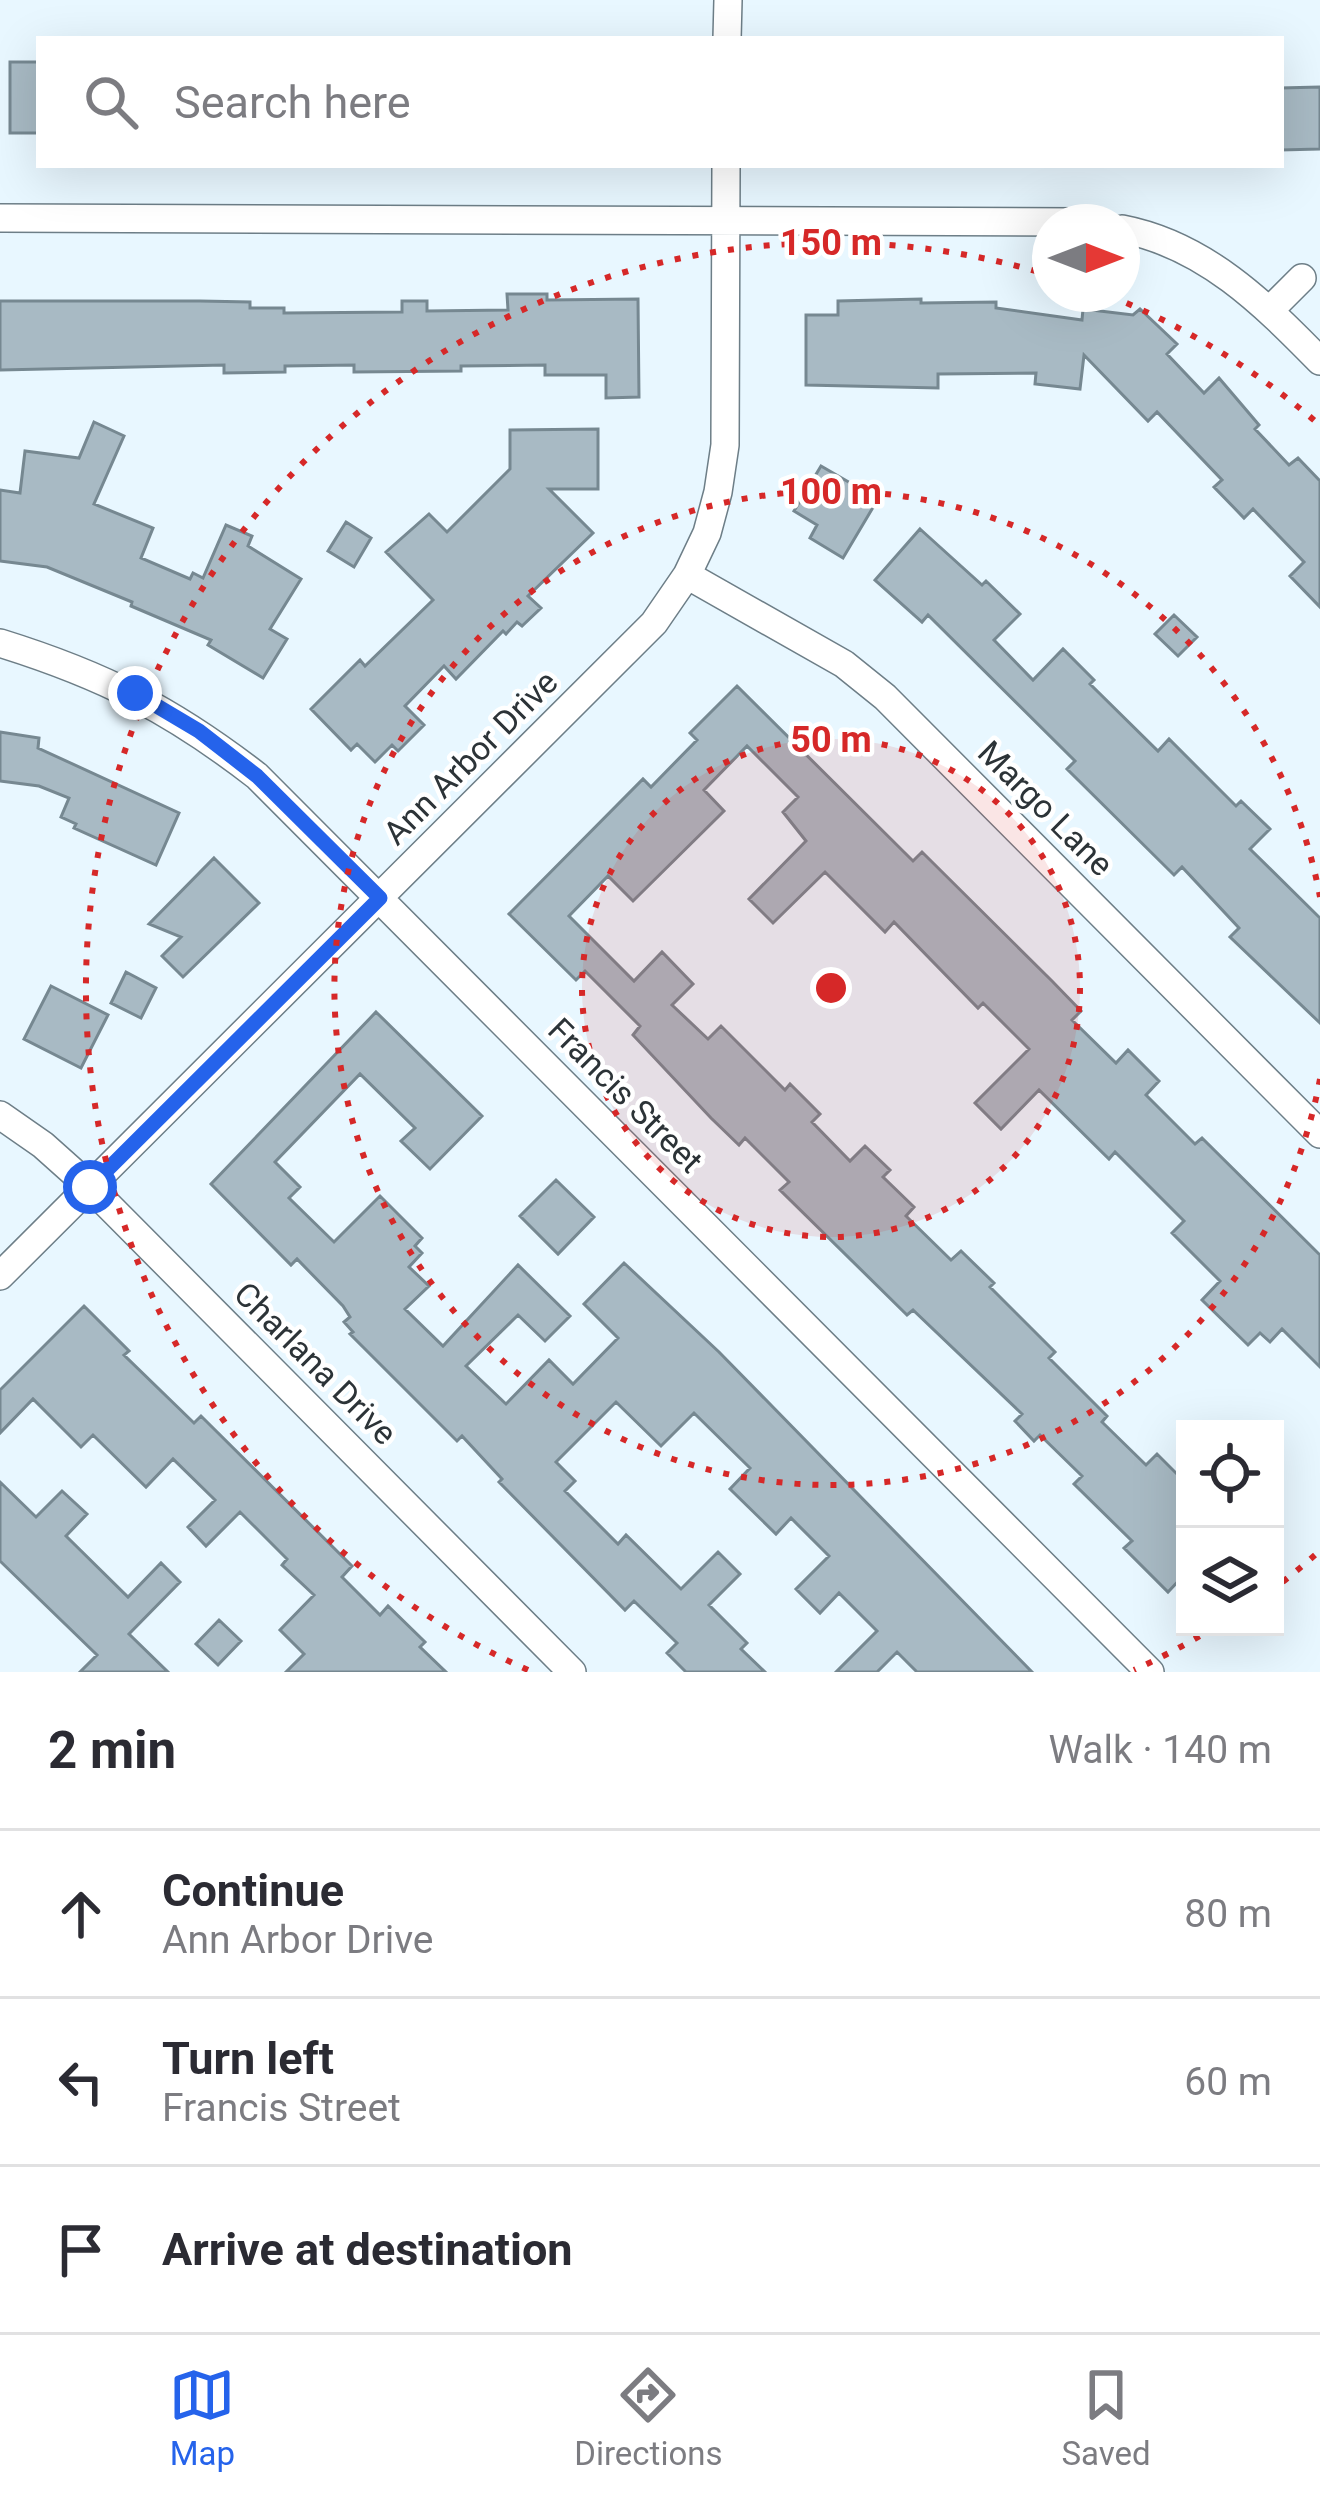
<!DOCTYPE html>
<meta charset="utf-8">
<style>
:root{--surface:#fff;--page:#f7f7f7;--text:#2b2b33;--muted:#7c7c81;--line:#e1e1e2;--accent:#2563eb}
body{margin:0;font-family:Roboto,sans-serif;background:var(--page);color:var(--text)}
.controls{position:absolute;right:36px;bottom:36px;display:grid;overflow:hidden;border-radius:0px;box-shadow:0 12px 48px #0002}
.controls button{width:108px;height:108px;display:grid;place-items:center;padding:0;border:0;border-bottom:3px solid var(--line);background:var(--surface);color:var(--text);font:60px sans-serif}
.compass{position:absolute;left:1032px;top:204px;width:108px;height:108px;border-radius:50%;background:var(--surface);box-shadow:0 12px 48px #0002;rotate:90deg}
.stop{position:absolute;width:36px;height:36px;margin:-27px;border:9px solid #2563eb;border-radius:50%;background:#fff}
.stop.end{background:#2563eb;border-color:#fff;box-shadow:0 3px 12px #0008}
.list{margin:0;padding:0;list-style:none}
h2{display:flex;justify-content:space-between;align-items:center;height:156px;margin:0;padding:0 48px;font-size:51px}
h2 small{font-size:39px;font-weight:400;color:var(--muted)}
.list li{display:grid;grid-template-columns:78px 1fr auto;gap:36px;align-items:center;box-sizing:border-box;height:168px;padding:0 48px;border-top:3px solid var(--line)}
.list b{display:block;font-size:45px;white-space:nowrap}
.list p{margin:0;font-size:39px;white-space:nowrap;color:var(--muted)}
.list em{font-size:39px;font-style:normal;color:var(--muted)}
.icon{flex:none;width:66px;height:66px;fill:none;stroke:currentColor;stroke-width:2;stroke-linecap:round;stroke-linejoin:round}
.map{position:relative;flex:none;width:1320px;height:1672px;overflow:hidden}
.search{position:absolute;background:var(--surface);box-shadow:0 12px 48px #0002;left:36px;right:36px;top:36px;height:132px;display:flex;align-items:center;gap:30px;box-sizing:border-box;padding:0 42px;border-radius:0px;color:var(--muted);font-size:45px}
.sheet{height:660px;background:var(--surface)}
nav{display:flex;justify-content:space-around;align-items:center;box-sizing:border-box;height:168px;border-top:3px solid var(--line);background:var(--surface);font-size:33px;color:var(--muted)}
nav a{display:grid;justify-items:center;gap:6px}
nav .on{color:var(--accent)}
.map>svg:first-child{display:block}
</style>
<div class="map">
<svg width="1320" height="1672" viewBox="0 0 1320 1672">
<rect width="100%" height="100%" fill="#e8f7ff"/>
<!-- building -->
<path fill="#a8bac4" stroke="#768891" stroke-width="3" d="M 10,62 L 39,62 L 39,133 L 10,133 Z
M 1320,87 L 1320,149 L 1281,150 L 1281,88 Z
M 507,294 L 547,294 L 547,300 L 638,299 L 639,397 L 606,398 L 606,375 L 545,375 L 545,365 L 461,366 L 461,371 L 354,372 L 354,365 L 285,366 L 285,372 L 224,373 L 224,365 L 0,370 L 0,301 L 200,301 L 250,302 L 250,308 L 284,308 L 284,313 L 402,312 L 402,301 L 427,301 L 427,311 L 508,310 Z
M 921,299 L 921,303 L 996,302 L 996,308 L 1082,320 L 1083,309 L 1133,315 L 1140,309 L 1177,344 L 1167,354 L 1204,393 L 1219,378 L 1259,425 L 1255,429 L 1289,465 L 1298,458 L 1320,481 L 1320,607 L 1290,576 L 1304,562 L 1253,509 L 1244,518 L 1214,487 L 1222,480 L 1157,412 L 1148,421 L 1084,355 L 1080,389 L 1035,384 L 1036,373 L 938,374 L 938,388 L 806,385 L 806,315 L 838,315 L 838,301 Z
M 94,422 L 124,436 L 94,504 L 153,528 L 141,558 L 190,579 L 193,573 L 203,578 L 226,525 L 252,536 L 248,546 L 301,579 L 270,629 L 287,639 L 263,678 L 208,645 L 211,640 L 131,606 L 132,602 L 47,567 L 0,561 L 0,490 L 20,493 L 25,451 L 79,458 Z
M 598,429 L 598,489 L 549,489 L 593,533 L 528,596 L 541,608 L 522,626 L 517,622 L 506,634 L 503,631 L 456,679 L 444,666 L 405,706 L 424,725 L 398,751 L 392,745 L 375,762 L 357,744 L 351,750 L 311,709 L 360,660 L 365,666 L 433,600 L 386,552 L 429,514 L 447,532 L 510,469 L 510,430 Z
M 821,466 L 878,499 L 843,558 L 810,538 L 817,525 L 794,511 Z
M 346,522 L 371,538 L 354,567 L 328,551 Z
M 920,529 L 982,585 L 986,581 L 1020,614 L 994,640 L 1033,680 L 1063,649 L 1094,680 L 1090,684 L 1158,751 L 1169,739 L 1236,806 L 1241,801 L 1270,829 L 1250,849 L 1320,918 L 1320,1023 L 1230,937 L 1239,928 L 1182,867 L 1174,875 L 1067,769 L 1075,761 L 928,615 L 922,622 L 875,580 Z
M 1174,615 L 1197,637 L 1178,656 L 1155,634 Z
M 737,686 L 913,861 L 922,852 L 1052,981 L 1081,1011 L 1072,1020 L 1116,1063 L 1128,1050 L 1159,1081 L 1146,1095 L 1195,1144 L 1202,1138 L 1320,1255 L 1320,1367 L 1282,1329 L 1270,1342 L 1260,1333 L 1248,1345 L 1202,1300 L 1220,1281 L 1172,1233 L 1184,1221 L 1115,1152 L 1109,1159 L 1039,1090 L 1001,1129 L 975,1103 L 1029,1049 L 983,1003 L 978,1008 L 894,922 L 885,932 L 825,872 L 773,923 L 749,899 L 806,841 L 783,812 L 798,797 L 747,746 L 704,790 L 724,811 L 633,901 L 608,876 L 569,916 L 634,981 L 662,952 L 693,984 L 672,1005 L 708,1039 L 721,1026 L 785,1090 L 790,1084 L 820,1114 L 812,1122 L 850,1161 L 865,1146 L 890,1170 L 883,1177 L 914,1207 L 906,1216 L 951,1260 L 961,1251 L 994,1283 L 990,1287 L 1055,1352 L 1049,1358 L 1107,1416 L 1102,1422 L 1146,1465 L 1157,1454 L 1185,1482 L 1185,1574 L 1168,1592 L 1124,1548 L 1132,1541 L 1074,1484 L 1082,1476 L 1040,1435 L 1034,1441 L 1015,1421 L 1022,1414 L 913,1310 L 907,1315 L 780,1190 L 789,1182 L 745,1138 L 739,1145 L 711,1118 L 633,1035 L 640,1026 L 585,971 L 576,980 L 509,914 L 643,779 L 651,787 L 697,740 L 690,733 Z
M 0,732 L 39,738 L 38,748 L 179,813 L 156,865 L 74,828 L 76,824 L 61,817 L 69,798 L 39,786 L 0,781 Z
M 214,858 L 259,903 L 183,977 L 162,956 L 181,937 L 149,924 Z
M 126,972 L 156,988 L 141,1018 L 111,1003 Z
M 51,986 L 108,1015 L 81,1068 L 24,1039 Z
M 376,1012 L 482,1116 L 430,1169 L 401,1141 L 415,1128 L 360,1074 L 275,1162 L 300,1187 L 289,1198 L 334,1242 L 380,1196 L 422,1238 L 415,1246 L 422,1253 L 409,1267 L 429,1286 L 405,1309 L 443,1346 L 518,1265 L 570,1316 L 545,1341 L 518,1315 L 466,1366 L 506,1404 L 549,1360 L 573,1384 L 618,1338 L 584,1304 L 624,1263 L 719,1352 L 1032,1672 L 917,1672 L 897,1652 L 877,1672 L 836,1672 L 877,1631 L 839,1593 L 820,1613 L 796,1589 L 829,1556 L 791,1518 L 776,1534 L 730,1489 L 750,1468 L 694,1413 L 661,1446 L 616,1402 L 556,1462 L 575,1481 L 565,1491 L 618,1544 L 626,1535 L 681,1589 L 718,1552 L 740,1574 L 709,1605 L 747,1643 L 741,1649 L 765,1672 L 686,1672 L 667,1653 L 677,1643 L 634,1601 L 625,1610 L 499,1482 L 502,1479 L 462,1436 L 457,1441 L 350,1334 L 353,1332 L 344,1322 L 350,1317 L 343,1306 L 297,1259 L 291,1265 L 211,1184 Z
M 556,1180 L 594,1217 L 558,1254 L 520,1216 Z
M 84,1306 L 129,1351 L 124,1355 L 194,1423 L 201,1416 L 352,1566 L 342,1577 L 380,1615 L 388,1606 L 425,1642 L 420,1647 L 446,1672 L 286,1672 L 304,1654 L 280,1630 L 314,1595 L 282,1565 L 287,1559 L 240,1512 L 206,1546 L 188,1527 L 215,1500 L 173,1459 L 146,1487 L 93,1435 L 81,1447 L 33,1399 L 0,1433 L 0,1390 Z
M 0,1482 L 36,1517 L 62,1491 L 87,1514 L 66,1536 L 128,1597 L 161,1563 L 180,1582 L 129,1634 L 168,1672 L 80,1672 L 97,1655 L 0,1561 Z
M 219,1620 L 241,1641 L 218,1665 L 196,1644 Z"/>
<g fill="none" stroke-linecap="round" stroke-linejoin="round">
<defs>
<path id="minor" d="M 727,39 L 728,0
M 0,218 L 1082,222
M 1122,229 C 1205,245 1263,303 1320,361
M 1270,310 L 1302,278
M 687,575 L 844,664 L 885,697 L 1320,1134
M 0,643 C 103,675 172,710 257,776 L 1150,1672
M 0,1115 L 43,1145 L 90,1187 L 572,1672
M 0,1276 L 654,623 L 687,575 L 707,533 L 718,492 L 725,445 L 726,165"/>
</defs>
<!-- minor casing -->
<use href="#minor" stroke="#6d7e87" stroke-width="30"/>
<!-- minor -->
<use href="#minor" stroke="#fff" stroke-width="27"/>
</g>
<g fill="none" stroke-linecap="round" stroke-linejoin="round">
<!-- route -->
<path stroke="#2563eb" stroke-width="15" d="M 90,1187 L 380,898 L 257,776 L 199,731 L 135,693"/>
</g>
<!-- distance rings -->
<circle cx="831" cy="988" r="249" fill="#d62828" fill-opacity=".12"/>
<g fill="none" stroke="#d62828" stroke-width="6" stroke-dasharray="6 12">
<circle cx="831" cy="988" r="249"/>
<path d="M1320 1079A497 497 0 1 1 1320 897"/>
<path d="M1315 1555A746 746 0 0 1 1280 1584M1215 1627A746 746 0 0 1 1134 1670M528 1670A746 746 0 0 1 1049 275M1110 296A746 746 0 0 1 1315 421"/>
</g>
<g text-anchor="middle" stroke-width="9" stroke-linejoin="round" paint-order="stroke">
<!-- street labels -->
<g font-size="33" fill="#2c3337" stroke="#fff">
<text transform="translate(470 757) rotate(-45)" y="12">Ann Arbor Drive</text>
<text transform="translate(1046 808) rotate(45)" y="12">Margo Lane</text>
<text transform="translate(626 1095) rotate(45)" y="12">Francis Street</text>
<text transform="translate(316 1363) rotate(45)" y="12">Charlana Drive</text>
</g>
</g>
<circle cx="831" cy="988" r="18" fill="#d62828" stroke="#fff" stroke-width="6"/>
<g font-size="36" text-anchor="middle" font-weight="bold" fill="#d62828" stroke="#fff" stroke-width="9" stroke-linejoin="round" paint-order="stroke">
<text x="831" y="255">150 m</text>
<text x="831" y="504">100 m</text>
<text x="831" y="752">50 m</text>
</g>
</svg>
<div class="controls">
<button><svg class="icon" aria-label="locate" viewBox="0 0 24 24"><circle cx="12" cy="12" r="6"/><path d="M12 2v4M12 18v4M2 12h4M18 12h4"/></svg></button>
<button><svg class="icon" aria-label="layers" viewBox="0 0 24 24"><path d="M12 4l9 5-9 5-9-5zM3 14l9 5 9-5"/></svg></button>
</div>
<svg class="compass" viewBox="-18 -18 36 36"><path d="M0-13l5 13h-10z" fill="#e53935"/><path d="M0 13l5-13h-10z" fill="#7c7c81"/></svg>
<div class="stop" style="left:90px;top:1187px"></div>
<div class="stop end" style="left:135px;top:693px"></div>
<div class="search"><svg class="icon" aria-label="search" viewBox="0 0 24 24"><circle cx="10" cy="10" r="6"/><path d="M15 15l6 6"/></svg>Search here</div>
</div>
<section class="sheet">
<h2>2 min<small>Walk · 140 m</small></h2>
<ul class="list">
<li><svg class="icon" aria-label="ahead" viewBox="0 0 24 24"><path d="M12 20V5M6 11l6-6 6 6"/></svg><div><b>Continue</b><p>Ann Arbor Drive</p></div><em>80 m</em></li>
<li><svg class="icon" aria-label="left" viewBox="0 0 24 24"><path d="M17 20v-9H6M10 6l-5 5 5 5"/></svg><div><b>Turn left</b><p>Francis Street</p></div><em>60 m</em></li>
<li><svg class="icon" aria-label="arrive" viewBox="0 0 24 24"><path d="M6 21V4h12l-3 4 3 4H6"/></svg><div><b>Arrive at destination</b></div></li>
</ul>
</section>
<nav>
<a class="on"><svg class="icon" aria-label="map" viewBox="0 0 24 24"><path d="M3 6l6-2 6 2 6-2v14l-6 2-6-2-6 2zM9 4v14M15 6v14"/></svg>Map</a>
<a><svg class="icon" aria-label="directions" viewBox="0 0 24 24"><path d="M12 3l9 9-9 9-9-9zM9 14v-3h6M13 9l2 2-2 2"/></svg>Directions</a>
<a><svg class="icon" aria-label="saved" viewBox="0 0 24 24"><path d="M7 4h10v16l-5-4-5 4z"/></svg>Saved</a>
</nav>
